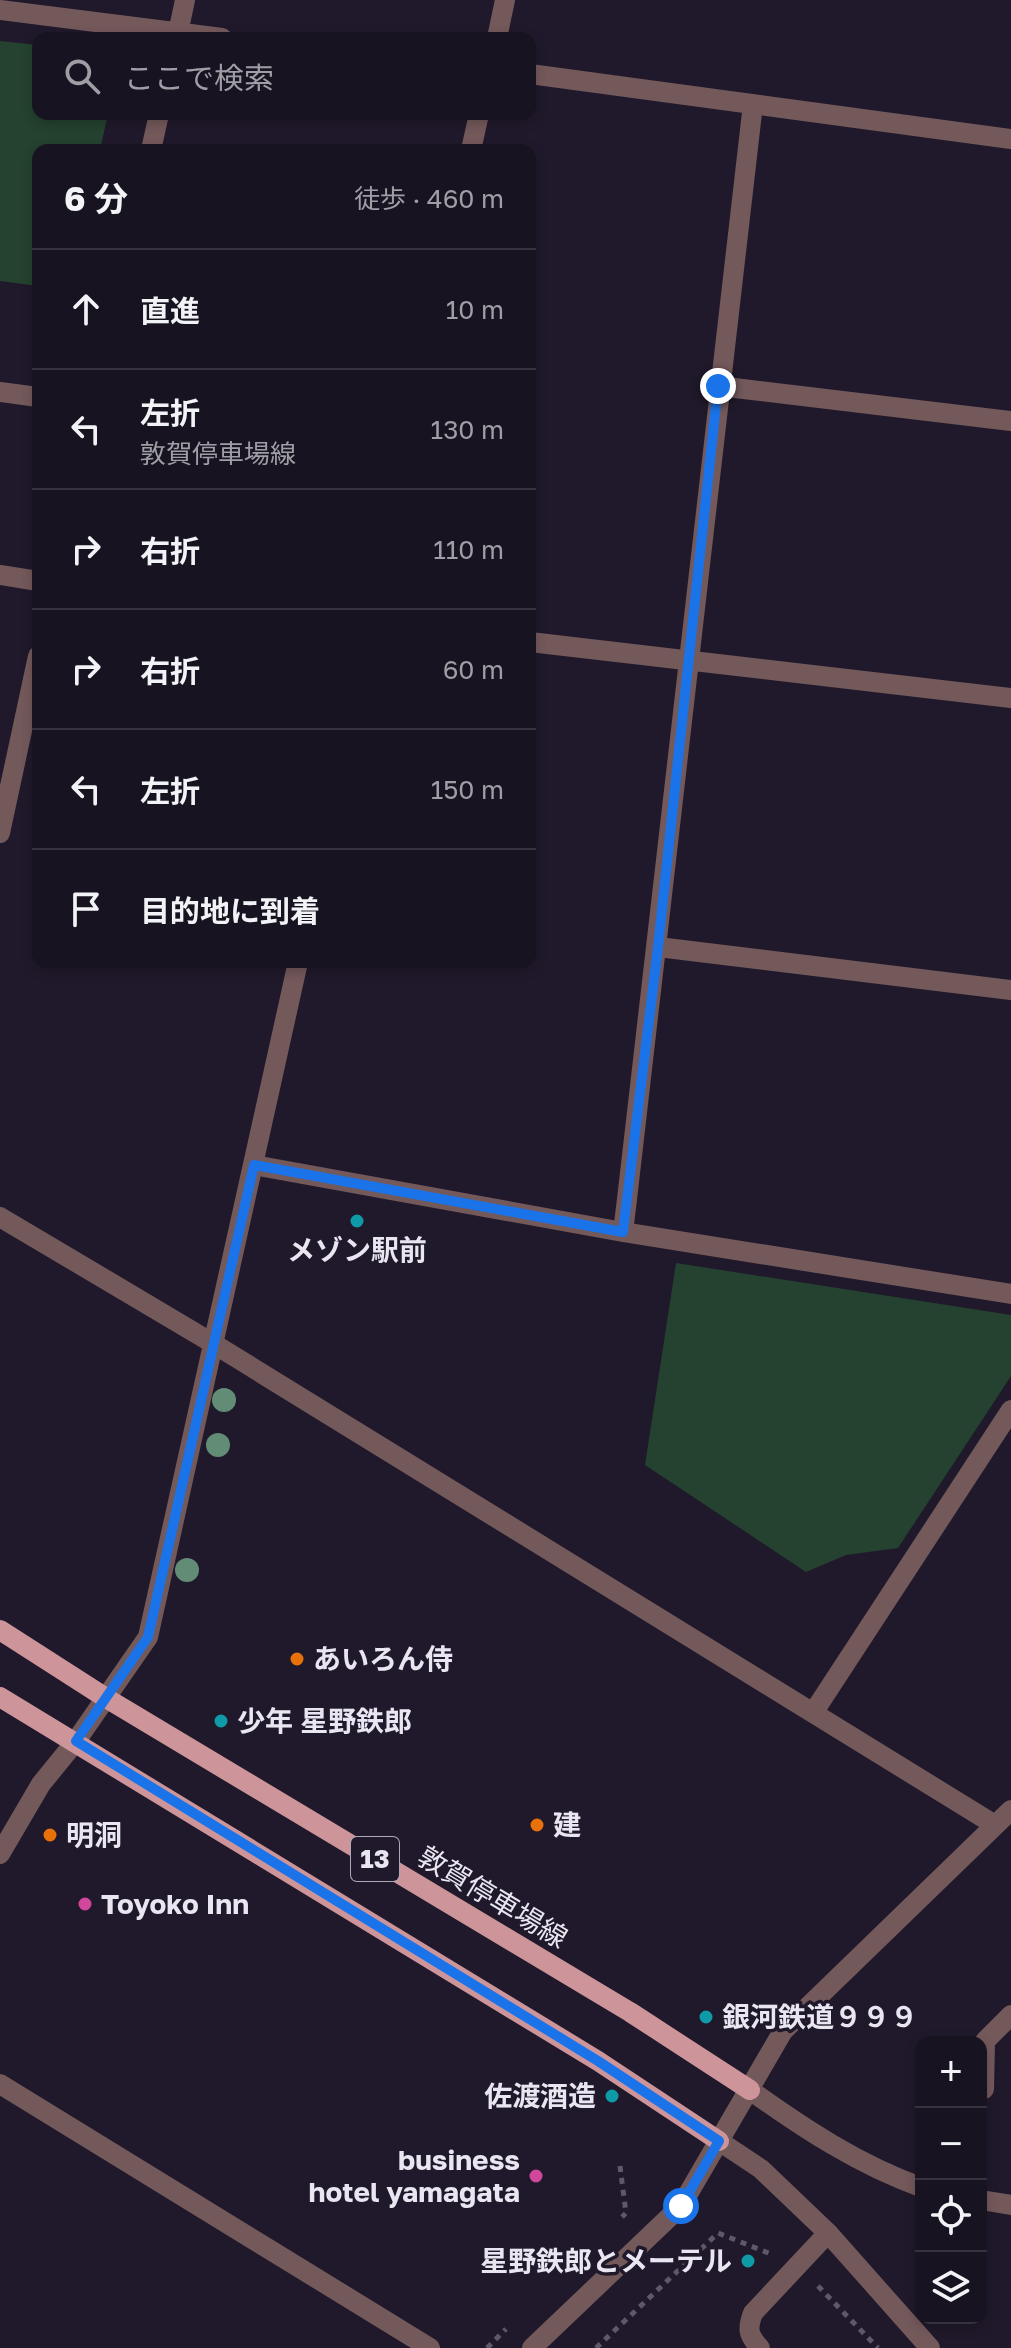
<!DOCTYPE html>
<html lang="ja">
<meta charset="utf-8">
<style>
:root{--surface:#181320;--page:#25202d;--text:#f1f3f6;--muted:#9f9ea5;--line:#36323e}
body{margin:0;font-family:"Golos Text","Noto Sans JP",sans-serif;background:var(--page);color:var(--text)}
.controls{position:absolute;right:24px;bottom:24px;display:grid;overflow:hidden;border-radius:16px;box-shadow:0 4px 12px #0003}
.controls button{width:72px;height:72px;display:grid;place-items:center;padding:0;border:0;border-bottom:2px solid var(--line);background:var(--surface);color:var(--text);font:40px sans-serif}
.stop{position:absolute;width:24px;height:24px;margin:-18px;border:6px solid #1a73e8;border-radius:50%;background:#fff}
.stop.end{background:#1a73e8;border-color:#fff;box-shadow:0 2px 8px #0008}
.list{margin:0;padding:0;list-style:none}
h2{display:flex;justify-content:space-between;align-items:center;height:104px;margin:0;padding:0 32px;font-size:34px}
h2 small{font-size:26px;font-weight:400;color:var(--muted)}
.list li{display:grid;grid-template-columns:52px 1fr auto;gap:24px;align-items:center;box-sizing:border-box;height:120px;padding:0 32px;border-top:2px solid var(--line)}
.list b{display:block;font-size:30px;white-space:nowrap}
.list p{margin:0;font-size:26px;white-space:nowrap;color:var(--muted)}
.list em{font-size:26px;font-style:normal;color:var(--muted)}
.icon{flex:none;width:44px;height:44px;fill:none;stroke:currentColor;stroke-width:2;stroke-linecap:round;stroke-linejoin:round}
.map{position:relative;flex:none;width:1011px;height:2348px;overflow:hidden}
.search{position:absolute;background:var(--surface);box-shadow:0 4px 12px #0003;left:32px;top:32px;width:504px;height:88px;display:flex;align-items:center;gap:20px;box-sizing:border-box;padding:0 28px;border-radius:16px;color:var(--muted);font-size:30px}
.panel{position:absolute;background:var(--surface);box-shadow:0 4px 12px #0003;left:32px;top:144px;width:504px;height:824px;border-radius:16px}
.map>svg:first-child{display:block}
</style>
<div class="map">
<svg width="1011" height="2348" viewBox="0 0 1011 2348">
<rect width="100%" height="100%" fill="#20192b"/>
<!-- green -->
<path fill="#24422f" d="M 0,41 L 38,45 L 38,114 L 108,114 L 100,150 L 38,150 L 38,286 L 0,281 Z
M 676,1263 L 1011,1315 L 1011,1376 L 898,1548 L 846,1555 L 806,1572 L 645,1465 Z"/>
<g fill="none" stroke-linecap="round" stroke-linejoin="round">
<!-- path -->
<path stroke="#5e5868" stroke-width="5" stroke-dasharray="6 6" stroke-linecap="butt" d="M 620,2166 L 626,2213 L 622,2217
M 818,2286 L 878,2348
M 487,2348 L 506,2329
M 596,2348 L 718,2233 L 771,2254"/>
<!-- service -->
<path stroke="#74595b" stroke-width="20" d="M 760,2348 C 748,2335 747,2329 753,2313 L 828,2233"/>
<!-- minor -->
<path stroke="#74595b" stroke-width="20" d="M 0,10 L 222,38
M 177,38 L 185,0
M 530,74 L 1011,139
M 151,150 L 159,114
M 718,386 L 1011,421
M 0,392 L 38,397
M 0,575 L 38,581
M 530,642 L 1011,698
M 0,833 L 38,656
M 658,947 L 1011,990
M 254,1165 L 623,1232 L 1011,1294
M 0,1217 L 214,1344 L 995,1825
M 623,1232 C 669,856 707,479 753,104
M 813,1713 L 1011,1410
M 0,1854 L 41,1784 L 76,1741
M 0,2084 L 430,2348
M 984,2089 L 985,2041 L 1011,2015
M 750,2090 C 803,2128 859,2165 921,2187
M 719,2141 L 761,2169 L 828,2233 L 930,2348
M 981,2200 L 1011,2205"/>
<!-- tertiary -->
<path stroke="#74595b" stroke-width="20" d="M 497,38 L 505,0
M 471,150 L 479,114
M 76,1741 L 148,1637 L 298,962
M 532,2348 L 681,2206 L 783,2031 L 1011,1810"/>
<!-- primary -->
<path stroke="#cd959a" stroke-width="20" d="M 0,1630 L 106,1698 L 630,2012 L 750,2090
M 0,1697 L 598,2061 L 719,2141"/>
</g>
<!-- trees -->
<g fill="#638c77">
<circle cx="224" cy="1400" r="12"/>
<circle cx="218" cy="1445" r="12"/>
<circle cx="187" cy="1570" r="12"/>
</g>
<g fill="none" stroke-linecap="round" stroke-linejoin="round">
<!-- route -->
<path stroke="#1a73e8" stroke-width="10" d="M 681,2206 L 719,2141 L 598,2061 L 76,1741 L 148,1637 L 254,1165 L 623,1232 L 658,947 L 718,386"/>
</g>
<!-- markers -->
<g fill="#0f9aa8" stroke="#20192b" stroke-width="3">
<circle cx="357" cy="1221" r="8"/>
<circle cx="221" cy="1721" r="8"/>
<circle cx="706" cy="2017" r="8"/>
<circle cx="612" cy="2096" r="8"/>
<circle cx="748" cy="2261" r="8"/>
</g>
<g fill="#e8710a" stroke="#20192b" stroke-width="3">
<circle cx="297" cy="1659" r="8"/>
<circle cx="537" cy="1825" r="8"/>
<circle cx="50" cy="1835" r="8"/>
</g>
<g fill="#d1479c" stroke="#20192b" stroke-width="3">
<circle cx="85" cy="1904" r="8"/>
<circle cx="536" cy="2176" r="8"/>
</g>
<g text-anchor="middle" stroke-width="7" stroke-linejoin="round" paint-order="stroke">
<!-- shield labels -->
<rect fill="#20192b" stroke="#ada8b6" stroke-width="2" x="351" y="1837" width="48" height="44" rx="6"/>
<g font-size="26" font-weight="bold" fill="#e9e6f2">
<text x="375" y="1868">13</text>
</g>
<!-- poi labels -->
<g font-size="28" font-weight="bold" fill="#e9e6f2" stroke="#20192b" text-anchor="start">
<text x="357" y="1260" text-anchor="middle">メゾン駅前</text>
<text x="313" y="1669">あいろん侍</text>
<text x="237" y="1731">少年 星野鉄郎</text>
<text x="553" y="1835">建</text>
<text x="66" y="1845">明洞</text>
<text x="101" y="1914">Toyoko Inn</text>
<text x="722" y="2027">銀河鉄道９９９</text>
<text x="596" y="2106" text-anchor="end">佐渡酒造</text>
<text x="520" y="2170" text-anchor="end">business<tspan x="520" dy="32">hotel yamagata</tspan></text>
<text x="732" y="2271" text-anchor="end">星野鉄郎とメーテル</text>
</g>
<!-- street labels -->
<g font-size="28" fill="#e9e6f2" stroke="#20192b">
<text transform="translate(493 1897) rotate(31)" y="10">敦賀停車場線</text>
</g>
</g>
</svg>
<div class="controls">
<button>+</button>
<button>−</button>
<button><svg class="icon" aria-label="locate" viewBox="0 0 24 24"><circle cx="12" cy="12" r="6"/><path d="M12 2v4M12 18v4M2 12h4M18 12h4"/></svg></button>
<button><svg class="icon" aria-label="layers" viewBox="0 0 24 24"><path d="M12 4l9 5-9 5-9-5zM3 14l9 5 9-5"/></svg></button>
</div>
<div class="stop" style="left:681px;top:2206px"></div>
<div class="stop end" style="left:718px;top:386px"></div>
<div class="search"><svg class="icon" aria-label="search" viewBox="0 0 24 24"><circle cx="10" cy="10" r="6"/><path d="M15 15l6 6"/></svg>ここで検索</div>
<section class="panel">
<h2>6 分<small>徒歩 · 460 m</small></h2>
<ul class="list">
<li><svg class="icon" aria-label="ahead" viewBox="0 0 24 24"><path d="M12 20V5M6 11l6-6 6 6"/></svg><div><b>直進</b></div><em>10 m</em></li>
<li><svg class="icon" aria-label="left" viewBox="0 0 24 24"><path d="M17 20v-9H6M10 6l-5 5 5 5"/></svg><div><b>左折</b><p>敦賀停車場線</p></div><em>130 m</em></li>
<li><svg class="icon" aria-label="right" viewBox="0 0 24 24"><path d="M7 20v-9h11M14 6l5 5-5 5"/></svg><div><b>右折</b></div><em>110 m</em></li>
<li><svg class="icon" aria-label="right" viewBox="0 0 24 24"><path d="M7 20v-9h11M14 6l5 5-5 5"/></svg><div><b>右折</b></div><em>60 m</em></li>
<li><svg class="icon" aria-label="left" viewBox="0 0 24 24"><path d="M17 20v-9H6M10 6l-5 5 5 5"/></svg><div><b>左折</b></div><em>150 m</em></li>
<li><svg class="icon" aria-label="arrive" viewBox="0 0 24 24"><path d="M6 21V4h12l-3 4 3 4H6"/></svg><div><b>目的地に到着</b></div></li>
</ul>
</section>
</div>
